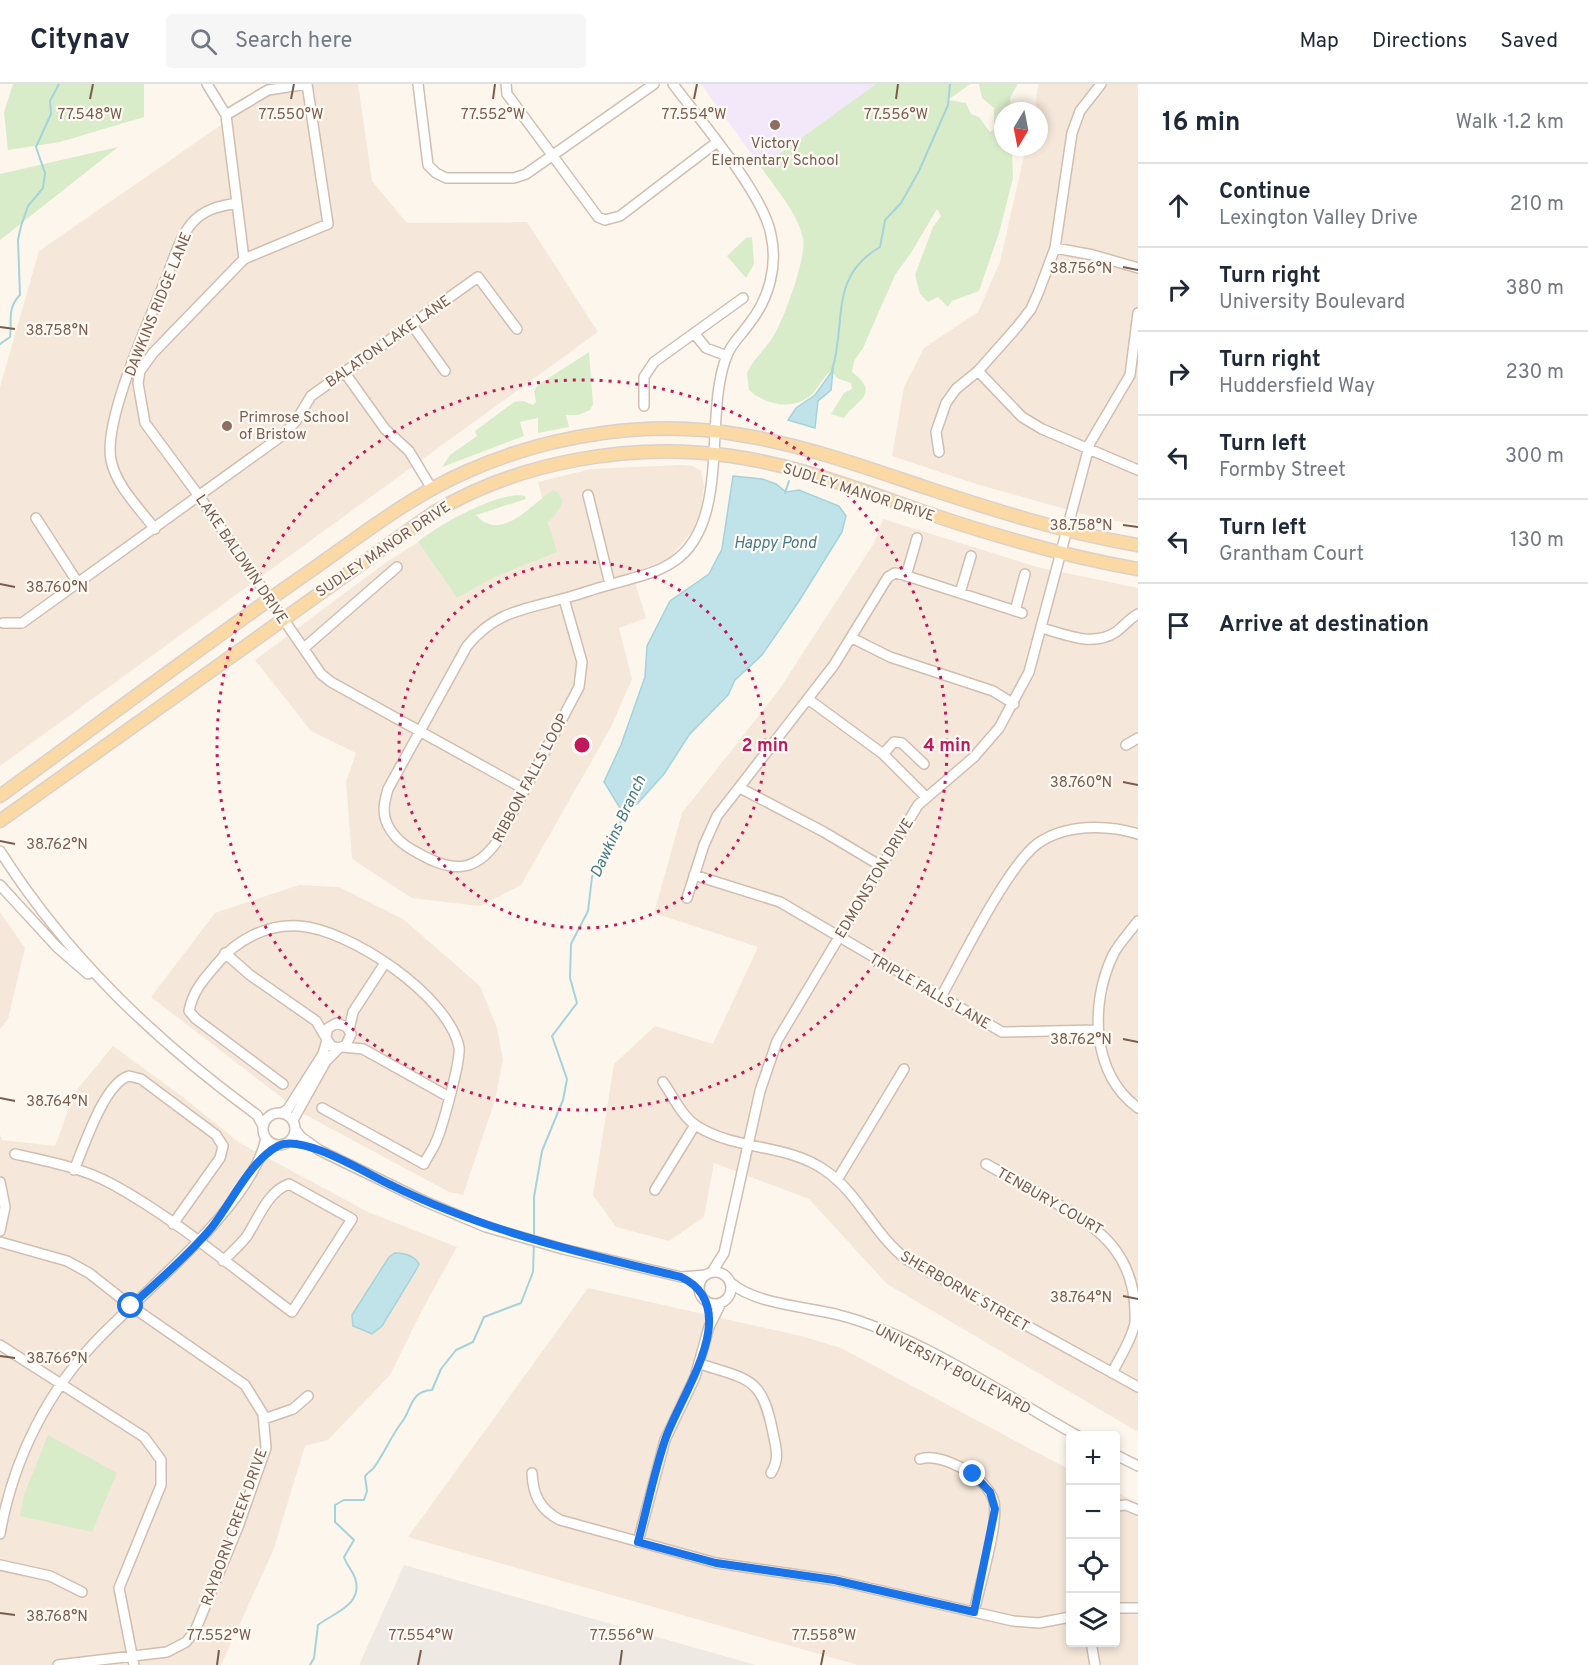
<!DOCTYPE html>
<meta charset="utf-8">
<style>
:root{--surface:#fff;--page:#f6f6f7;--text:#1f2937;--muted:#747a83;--line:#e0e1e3}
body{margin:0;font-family:Overpass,sans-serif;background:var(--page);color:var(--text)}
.controls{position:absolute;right:18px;bottom:18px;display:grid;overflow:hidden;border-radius:6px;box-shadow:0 3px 9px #0003}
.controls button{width:54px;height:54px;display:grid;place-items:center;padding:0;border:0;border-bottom:2px solid var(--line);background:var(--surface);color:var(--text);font:30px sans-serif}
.compass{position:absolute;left:994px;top:18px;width:54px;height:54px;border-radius:50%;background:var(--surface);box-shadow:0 3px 9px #0003;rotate:190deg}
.stop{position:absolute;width:18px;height:18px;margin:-14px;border:4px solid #1a73e8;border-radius:50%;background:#fff}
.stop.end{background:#1a73e8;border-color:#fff;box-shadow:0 2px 6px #0008}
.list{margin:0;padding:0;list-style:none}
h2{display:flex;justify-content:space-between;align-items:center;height:78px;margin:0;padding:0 24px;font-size:26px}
h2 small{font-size:20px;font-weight:400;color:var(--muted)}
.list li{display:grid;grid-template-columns:39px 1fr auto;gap:18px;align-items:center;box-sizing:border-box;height:84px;padding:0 24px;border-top:2px solid var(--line)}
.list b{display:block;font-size:22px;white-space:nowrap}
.list p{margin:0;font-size:20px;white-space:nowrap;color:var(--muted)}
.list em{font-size:20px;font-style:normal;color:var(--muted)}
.icon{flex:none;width:33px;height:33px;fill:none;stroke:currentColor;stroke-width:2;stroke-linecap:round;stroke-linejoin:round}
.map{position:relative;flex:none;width:1138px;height:1581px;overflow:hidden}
header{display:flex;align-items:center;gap:36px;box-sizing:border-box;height:84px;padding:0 30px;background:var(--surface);border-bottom:2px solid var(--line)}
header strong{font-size:28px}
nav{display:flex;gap:33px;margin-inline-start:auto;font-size:21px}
.search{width:420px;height:54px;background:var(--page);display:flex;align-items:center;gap:15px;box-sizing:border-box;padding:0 21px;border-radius:6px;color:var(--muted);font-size:22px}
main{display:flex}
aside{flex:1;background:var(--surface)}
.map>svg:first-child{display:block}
</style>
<header>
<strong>Citynav</strong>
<div class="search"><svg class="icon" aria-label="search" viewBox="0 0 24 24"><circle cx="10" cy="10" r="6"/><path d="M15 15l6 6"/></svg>Search here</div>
<nav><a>Map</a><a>Directions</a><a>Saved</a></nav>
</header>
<main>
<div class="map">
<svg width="1138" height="1581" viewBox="0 0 1138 1581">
<rect width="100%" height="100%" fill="#fdf6ec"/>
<!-- residential -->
<path fill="#f5e8da" d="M 280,0 L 358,0 L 372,97 L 407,139 L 527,138 L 598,248 L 0,682 L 0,303 L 39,167 Z
M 1038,0 L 1138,0 L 1138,440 L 1101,435 L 976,400 L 892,372 L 904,303 L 924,264 L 978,228 L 1000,178 L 1026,63 L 1039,63 L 1039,27 L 1035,27 Z
M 680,381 L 693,382 L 701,387 L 704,402 L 701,426 L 693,446 L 670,474 L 632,489 L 646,534 L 619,544 L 632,595 L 611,643 L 521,801 L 480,822 L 412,814 L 352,775 L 346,698 L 356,669 L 311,647 L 255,576 L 385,479 L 418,458 L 457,514 L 495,493 L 556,468 L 538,398 L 591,385 Z
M 883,435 L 1037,483 L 1138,504 L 1138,1348 L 887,1200 L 809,1115 L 714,1079 L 704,1133 L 669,1157 L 616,1143 L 593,1111 L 614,980 L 655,942 L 713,960 L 758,863 L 654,829 L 682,729 L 779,606 L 874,459 Z
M 299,801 L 339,803 L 403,835 L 480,902 L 497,944 L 503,976 L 495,1016 L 463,1111 L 449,1108 L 302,1029 L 151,913 L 215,829 Z
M 0,828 L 25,864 L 8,935 L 0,945 Z
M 113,962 L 184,1014 L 240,1059 L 368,1128 L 457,1163 L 421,1228 L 390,1291 L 328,1356 L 305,1362 L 273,1467 L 221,1581 L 0,1581 L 0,1050 L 2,1056 L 55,1062 L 75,1008 Z
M 588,1204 L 801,1252 L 841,1264 L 1070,1386 L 1070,1558 L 1116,1558 L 1116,1408 L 1138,1419 L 1138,1581 L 858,1581 L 408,1453 Z"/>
<!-- industrial -->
<path fill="#efe9e4" d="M 404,1481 L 611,1540 L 756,1581 L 359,1581 Z"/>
<!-- education -->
<path fill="#f3e8fa" d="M 701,0 L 876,0 L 761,83 Z"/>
<!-- green -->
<path fill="#d8ecc9" d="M 13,0 L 144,0 L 144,33 L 60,58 L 8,66 L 4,28 Z
M 876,0 L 970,0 L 948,16 L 966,19 L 971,30 L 979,33 L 990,48 L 994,45 L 994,24 L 982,14 L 979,0 L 1018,0 L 1010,14 L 1012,27 L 1003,27 L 1000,35 L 1003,63 L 1012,63 L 1013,94 L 999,149 L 979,207 L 952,217 L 948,223 L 938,213 L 928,218 L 920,210 L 915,191 L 933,143 L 941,132 L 937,125 L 911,169 L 895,191 L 863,264 L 854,277 L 852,288 C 883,311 853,318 844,334 L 831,330 L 844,309 L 852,305 L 851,299 L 837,294 L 832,287 C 823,292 820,302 813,309 C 796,327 766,322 749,306 L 747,289 C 754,274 766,265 774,251 C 784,235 807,172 803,155 C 798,129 775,104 761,83 Z
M 118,63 L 0,156 L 0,90 Z
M 752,153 L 754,180 L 746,194 L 727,172 L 746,154 Z
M 589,268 L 593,320 L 590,326 L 578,331 L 566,331 L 569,343 L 538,349 L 538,334 L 520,338 L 524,352 L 442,383 L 450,371 L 477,352 L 475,347 L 514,318 L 523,317 L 533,321 L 536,318 L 534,307 L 538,301 Z
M 554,406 C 570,416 558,428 548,438 L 557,468 L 495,493 L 457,514 L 418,458 C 436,442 502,405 525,412 L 526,415 L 476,431 C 502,461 534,416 554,406 Z
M 48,1351 L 117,1389 L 92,1448 L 20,1432 L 24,1411 Z"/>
<!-- water -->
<path fill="#bfe3e8" stroke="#a5d3da" stroke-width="1.5" d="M 833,286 L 831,306 L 818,317 L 815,344 L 788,336 L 796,324 L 815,311 Z
M 733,392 L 762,395 L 776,400 L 786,408 L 799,406 L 839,422 L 846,432 L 842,448 L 799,517 L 762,571 L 735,596 L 728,611 L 689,651 L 664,690 L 638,719 L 623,729 L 604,698 L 621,661 L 645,593 L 647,562 L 670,517 L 709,490 L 722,465 Z
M 395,1169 C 405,1169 414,1171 419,1180 L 416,1186 L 382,1242 L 372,1250 L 353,1242 L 352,1231 L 389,1173 Z"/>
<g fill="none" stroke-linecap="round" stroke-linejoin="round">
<!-- stream -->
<path stroke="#a5d3da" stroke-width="2" d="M 0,260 L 10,253 C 12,236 7,224 20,211 L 18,156 L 21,142 L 28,122 L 43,104 L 45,89 L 36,63 L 51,30 L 50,17 L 59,0
M 832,286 C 847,239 828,193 880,163 L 885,136 L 901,119 L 919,87 L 948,21 L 950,0
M 785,409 L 789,397
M 534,1153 L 534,1113 L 542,1067 L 563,1016 L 567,995 L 552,952 L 577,919 L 570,894 L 571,860 L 588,827 L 592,793 L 605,763 L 617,749 L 624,727
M 310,1581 L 314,1574 L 318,1541 C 333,1529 364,1521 355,1494 C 352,1486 346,1480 344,1473 L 354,1456 L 335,1438 L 335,1421 L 344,1416 L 364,1416 L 367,1407 L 365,1392 C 368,1388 373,1386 375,1382 C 385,1368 391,1352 402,1338 C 412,1325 410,1307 432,1306 L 441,1285 L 456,1266 L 473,1258 L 484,1233 L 521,1219 L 533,1188 L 534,1159"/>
<defs>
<path id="minor" d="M 207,0 L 226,31 L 244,175
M 418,0 L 428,81 L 436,89 L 446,94 L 514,94 L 526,90 L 654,0
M 506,0 L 507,10 L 598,133 L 605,136 L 620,132 L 717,58
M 226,31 L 268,6 L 307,0 L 328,140 L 244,175 L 153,269 L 140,287 L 138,299 L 145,339 L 199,412 L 321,590 L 331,598 L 524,705
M 1055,164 L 1093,171 L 1138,184
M 412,241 L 445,287
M 694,249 L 706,264 L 727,272
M 978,287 L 1022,333 L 1042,345 L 1138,386
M 345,289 L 385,345 L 409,367 L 432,405
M 644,322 L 644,293 L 654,278 L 743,214
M 939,368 L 936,348 L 946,319 L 956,305 L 978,287 L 1017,243 L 1031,225 L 1039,207 L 1055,164 L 1072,49 L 1080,27 L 1101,0
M 588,411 L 610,500
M 36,434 L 78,499
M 155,445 C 140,425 116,402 111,376 C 103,336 149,237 165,197 C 173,178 179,154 192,139 C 204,125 220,122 237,119
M 906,492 L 917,454
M 960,509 L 971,472
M 564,515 L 582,578 L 579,603 L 498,756 C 475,790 451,788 418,769 C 404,762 392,753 386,737 C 382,726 385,716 388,705 L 467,562 C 495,528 521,526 562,515 C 578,511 593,505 609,501 C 631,494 653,491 673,478 C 733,439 702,327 728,269 C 733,258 742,250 749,240 C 769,215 778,182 771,151 C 764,110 699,35 673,0
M 1015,527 L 1025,490
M 3,539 L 22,539 L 283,351 L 296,337 L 311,312 L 478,193 L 517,245
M 1042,544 C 1066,551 1093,563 1116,548 C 1124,542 1129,535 1138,530
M 852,554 L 890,573 L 993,607 L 1014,620
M 304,564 L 397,483
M 808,615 L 883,670 L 926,713
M 1126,661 L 1138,654
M 883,670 L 894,658 L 902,659 L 924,680
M 740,704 L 824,748 L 881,782
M 0,767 C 67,873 156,957 257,1031 L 263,1042
M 694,791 L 780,818 L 1002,948 L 1098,946
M 0,801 L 57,863 L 88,890
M 687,814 L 704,761 L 717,732 L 834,581 L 888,493 L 895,489 L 904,491 L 1022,529
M 1138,837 C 1130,848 1119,859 1113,871 C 1089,921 1092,990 1138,1024
M 225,869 L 250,891 L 316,937 L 331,962 L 339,964 L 346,961 L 351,950 L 347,943 L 337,939 L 328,944 L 326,952
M 942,911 C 962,875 1007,783 1037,760 C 1065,740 1106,740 1138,750
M 349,946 L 353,928 L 385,879
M 343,963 L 363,965 L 449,1013
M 663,998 C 673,1012 682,1033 697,1042 C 736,1067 787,1059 826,1087 C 859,1110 873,1149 906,1175 L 1138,1303
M 283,1000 L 196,935 L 189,927 C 193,907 203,896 216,881 C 236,856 266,840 299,842 C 349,845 448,911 459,963 C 461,976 442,1046 435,1060 C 432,1067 427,1073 424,1080 L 322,1024
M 282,1029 L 288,1025 L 323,970 L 327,956
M263 1045a16 16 0 1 1 32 0a16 16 0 1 1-32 0Z
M 293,1036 L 326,977 L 339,964
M 295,1045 L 301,1053 L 319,1066 L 424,1117 L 486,1143 L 563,1165 L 681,1193 L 706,1191
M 15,1070 C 47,1077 83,1084 112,1100 C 176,1135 234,1185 292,1228 L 352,1135 L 289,1100 C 268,1107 258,1135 247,1152 C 240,1161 231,1169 223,1177
M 986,1080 C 1009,1093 1032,1105 1054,1118 C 1103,1145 1138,1174 1135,1239 C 1131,1257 1120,1273 1112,1289
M 74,1086 C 84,1063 104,999 129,992 L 141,995 L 216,1051 L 223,1062 L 220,1074 L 173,1140
M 837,1096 L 904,985
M 0,1098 L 5,1123 L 0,1147
M 655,1106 L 695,1041
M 0,1158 L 67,1177 L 89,1189 L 131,1222 L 245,1301 L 263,1330 L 266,1364 L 238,1443 L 195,1547 L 186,1558 L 167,1568 L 58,1581
M 712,1188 L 724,1169 L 760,1007 L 777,957 L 918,721 L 974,673 L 999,644 L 1029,588 L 1090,359 L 1130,291 L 1138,229
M699 1204a16 16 0 1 1 32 0a16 16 0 1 1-32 0Z
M 731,1199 C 755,1220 808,1223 839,1231 C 920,1252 1004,1311 1078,1352
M 0,1261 L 144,1353 L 161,1376 L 161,1401 L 119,1504 L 134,1581
M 700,1280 C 750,1296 762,1293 773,1349 C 776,1364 780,1375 771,1389
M 264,1335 L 293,1325 L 308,1312
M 1116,1371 L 1138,1382
M 920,1375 C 935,1371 950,1378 964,1385 C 977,1393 990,1403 994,1418 C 999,1439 979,1504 974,1528
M 532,1389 C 533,1410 539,1425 560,1436 L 716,1479 L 834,1496 L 1013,1537 L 1039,1539 L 1070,1533
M 1116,1422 L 1126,1421 L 1138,1426
M 0,1450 C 13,1375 48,1305 102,1251 C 149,1203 253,1119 266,1054
M 638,1458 L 665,1356 L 695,1293 L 709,1243 L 721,1219
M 0,1481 L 50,1492 L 82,1508
M 1116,1524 L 1138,1524
M 1091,1558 L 1095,1581"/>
<path id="major" d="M 0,712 C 104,636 207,558 313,485 C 363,450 412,411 468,387 C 551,350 652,335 741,351 C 804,361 864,383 924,403 C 994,426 1065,449 1138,461
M 0,737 L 433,429 C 519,377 632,358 731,372 C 801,382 869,409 936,432 C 1002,454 1069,473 1138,485"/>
</defs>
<!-- minor casing -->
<use href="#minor" stroke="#d1beb0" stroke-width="12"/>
<!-- major casing -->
<use href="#major" stroke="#dad1cd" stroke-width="15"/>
<!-- minor -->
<use href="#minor" stroke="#fff" stroke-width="9"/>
<!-- major -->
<use href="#major" stroke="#fbd9a5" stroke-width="12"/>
</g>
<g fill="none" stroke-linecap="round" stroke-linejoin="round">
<!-- route -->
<path stroke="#1a73e8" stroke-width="8" d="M 131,1222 C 158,1197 189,1171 212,1143 C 231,1119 251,1076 278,1062 C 302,1049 367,1090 391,1101 C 484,1147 581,1169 681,1193 C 746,1224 680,1311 665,1356 C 654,1389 647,1424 638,1458 L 716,1479 L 834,1496 L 974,1528 L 995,1425 L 990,1408 L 973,1390"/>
</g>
<!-- ticks -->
<path fill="none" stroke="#7a5c4d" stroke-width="2" d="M 90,15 L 93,0M 291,15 L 294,0M 493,15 L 495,0M 694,15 L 697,0M 896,15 L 898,0M 1123,183 L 1138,186M 0,243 L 15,245M 1123,441 L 1138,443M 0,500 L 15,503M 1123,698 L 1138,701M 0,757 L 15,760M 1123,955 L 1138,958M 0,1014 L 15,1017M 1123,1212 L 1138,1215M 0,1272 L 15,1274M 0,1529 L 15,1531M 217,1581 L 219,1566M 418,1581 L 421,1566M 620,1581 L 622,1566M 821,1581 L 824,1566"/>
<!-- distance rings -->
<g fill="none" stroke="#c2185b" stroke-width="3" stroke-dasharray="3 6">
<circle cx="582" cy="661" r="183"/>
<circle cx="582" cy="661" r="365"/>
</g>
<!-- markers -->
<g fill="#8d6e63" stroke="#fffaf3" stroke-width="2">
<circle cx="775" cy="41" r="6"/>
<circle cx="227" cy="342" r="6"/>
</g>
<g text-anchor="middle" stroke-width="4.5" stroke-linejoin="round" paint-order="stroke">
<!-- education labels -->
<g font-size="15" fill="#785e54" stroke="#fffaf3">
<text x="775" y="64">Victory<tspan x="775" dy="17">Elementary School</tspan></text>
<text x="239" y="338" text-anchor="start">Primrose School<tspan x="239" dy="17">of Bristow</tspan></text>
</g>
<!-- street labels -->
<g font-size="15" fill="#7a5c4d" stroke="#fffaf3">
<text transform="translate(158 220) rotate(-68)" y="5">DAWKINS RIDGE LANE</text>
<text transform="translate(388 257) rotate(-35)" y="5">BALATON LAKE LANE</text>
<text transform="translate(859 408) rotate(18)" y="5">SUDLEY MANOR DRIVE</text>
<text transform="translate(383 465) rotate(-34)" y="5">SUDLEY MANOR DRIVE</text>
<text transform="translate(242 475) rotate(56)" y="5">LAKE BALDWIN DRIVE</text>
<text transform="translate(530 694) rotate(-62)" y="5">RIBBON FALLS LOOP</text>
<text transform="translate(874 794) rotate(-59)" y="5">EDMONSTON DRIVE</text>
<text transform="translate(930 907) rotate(30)" y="5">TRIPLE FALLS LANE</text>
<text transform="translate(1050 1117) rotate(30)" y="5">TENBURY COURT</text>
<text transform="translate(965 1207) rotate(30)" y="5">SHERBORNE STREET</text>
<text transform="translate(953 1285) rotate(28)" y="5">UNIVERSITY BOULEVARD</text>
<text transform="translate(234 1443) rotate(-70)" y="5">RAYBORN CREEK DRIVE</text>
</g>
<!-- water labels -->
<g font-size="16" font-style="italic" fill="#437c86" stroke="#fffaf3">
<text x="775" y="464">Happy Pond</text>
<text transform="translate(617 742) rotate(-65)" y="6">Dawkins Branch</text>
</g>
</g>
<g font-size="15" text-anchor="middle" fill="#7a5c4d" stroke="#fffaf3" stroke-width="4.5" stroke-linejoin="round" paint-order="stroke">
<text x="90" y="35">77.548°W</text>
<text x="291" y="35">77.550°W</text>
<text x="493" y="35">77.552°W</text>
<text x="694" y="35">77.554°W</text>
<text x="896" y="35">77.556°W</text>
<text x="1081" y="189">38.756°N</text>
<text x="57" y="251">38.758°N</text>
<text x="1081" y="446">38.758°N</text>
<text x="57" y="508">38.760°N</text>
<text x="1081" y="703">38.760°N</text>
<text x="57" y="765">38.762°N</text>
<text x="1081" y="960">38.762°N</text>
<text x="57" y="1022">38.764°N</text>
<text x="1081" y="1218">38.764°N</text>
<text x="57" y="1279">38.766°N</text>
<text x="57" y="1537">38.768°N</text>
<text x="219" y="1556">77.552°W</text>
<text x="421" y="1556">77.554°W</text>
<text x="622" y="1556">77.556°W</text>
<text x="824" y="1556">77.558°W</text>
</g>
<circle cx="582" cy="661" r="9" fill="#c2185b" stroke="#fffaf3" stroke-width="3"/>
<g font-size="18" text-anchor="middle" font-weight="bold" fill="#c2185b" stroke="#fffaf3" stroke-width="4.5" stroke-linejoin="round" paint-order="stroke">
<text x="765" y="667">2 min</text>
<text x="947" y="667">4 min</text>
</g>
</svg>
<div class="controls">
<button>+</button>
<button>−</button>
<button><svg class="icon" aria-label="locate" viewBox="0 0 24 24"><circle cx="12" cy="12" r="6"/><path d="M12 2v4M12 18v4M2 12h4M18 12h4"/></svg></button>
<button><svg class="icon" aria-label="layers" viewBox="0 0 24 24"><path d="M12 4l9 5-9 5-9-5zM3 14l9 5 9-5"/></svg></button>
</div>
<svg class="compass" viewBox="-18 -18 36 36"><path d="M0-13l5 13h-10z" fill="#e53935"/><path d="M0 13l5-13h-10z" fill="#747a83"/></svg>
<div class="stop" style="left:131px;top:1222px"></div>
<div class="stop end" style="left:973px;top:1390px"></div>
</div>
<aside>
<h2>16 min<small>Walk · 1.2 km</small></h2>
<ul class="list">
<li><svg class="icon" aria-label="ahead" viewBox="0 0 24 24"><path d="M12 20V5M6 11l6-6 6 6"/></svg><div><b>Continue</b><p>Lexington Valley Drive</p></div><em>210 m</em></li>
<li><svg class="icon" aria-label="right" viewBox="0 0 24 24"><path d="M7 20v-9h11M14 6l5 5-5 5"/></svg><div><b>Turn right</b><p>University Boulevard</p></div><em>380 m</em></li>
<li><svg class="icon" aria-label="right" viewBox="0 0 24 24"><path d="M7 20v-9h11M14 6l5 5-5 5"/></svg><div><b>Turn right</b><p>Huddersfield Way</p></div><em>230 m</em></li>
<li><svg class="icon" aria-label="left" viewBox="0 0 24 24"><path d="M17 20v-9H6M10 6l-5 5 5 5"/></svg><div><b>Turn left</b><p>Formby Street</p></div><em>300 m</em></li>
<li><svg class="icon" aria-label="left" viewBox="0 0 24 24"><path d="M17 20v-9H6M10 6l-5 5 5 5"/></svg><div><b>Turn left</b><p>Grantham Court</p></div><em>130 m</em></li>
<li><svg class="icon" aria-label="arrive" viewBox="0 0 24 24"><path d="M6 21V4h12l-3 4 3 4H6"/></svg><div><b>Arrive at destination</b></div></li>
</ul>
</aside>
</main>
